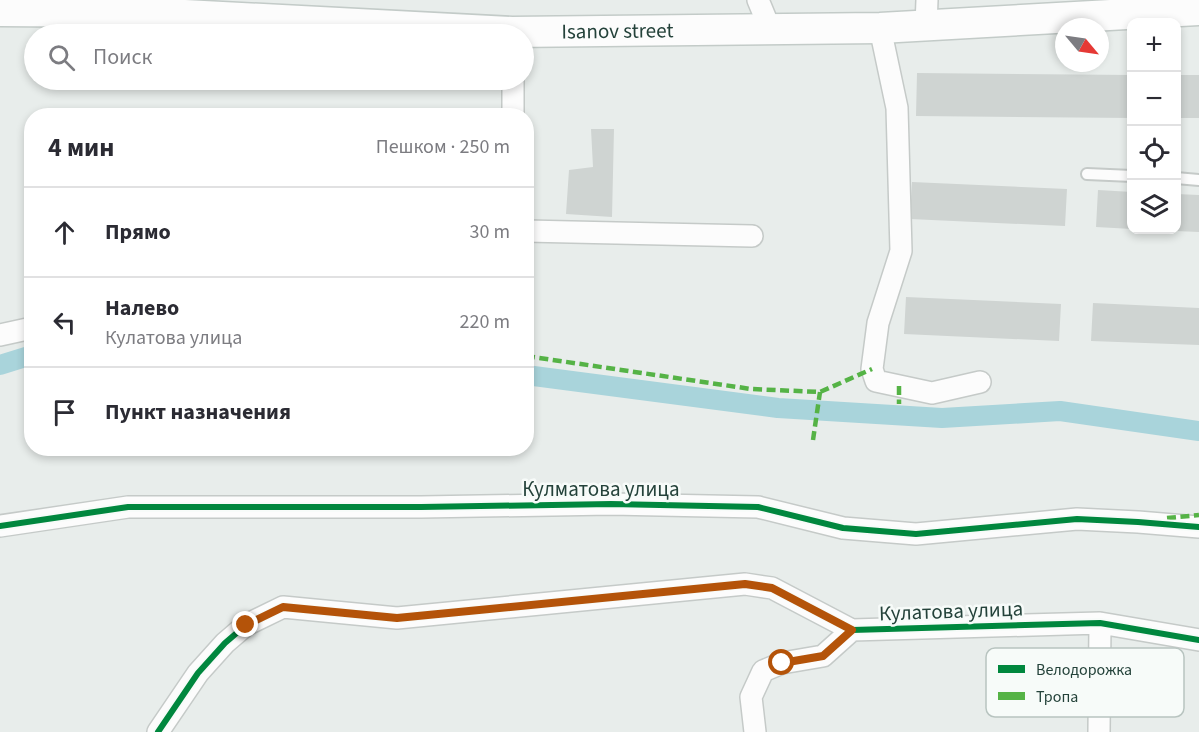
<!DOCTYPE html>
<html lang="ru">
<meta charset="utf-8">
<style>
:root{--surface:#fff;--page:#f2f2f3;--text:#2b2b33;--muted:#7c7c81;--line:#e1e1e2}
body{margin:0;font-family:"Source Sans 3",sans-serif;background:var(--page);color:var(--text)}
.controls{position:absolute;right:18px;top:18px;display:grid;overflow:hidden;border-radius:12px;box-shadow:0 3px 9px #0003}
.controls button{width:54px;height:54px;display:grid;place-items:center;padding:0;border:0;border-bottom:2px solid var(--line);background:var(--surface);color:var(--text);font:30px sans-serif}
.compass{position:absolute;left:1055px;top:18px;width:54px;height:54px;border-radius:50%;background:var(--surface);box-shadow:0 3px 9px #0003;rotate:119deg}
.stop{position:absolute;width:18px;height:18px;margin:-14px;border:4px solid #b45309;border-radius:50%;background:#fff}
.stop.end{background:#b45309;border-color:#fff;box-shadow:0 2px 6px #0008}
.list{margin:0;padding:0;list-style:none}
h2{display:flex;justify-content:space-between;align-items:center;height:78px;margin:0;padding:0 24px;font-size:26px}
h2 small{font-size:20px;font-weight:400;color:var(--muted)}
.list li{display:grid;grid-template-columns:39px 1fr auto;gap:18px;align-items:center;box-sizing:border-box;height:90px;padding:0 24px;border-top:2px solid var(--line)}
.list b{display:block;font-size:22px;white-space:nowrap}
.list p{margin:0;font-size:20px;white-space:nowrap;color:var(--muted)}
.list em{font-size:20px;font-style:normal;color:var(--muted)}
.icon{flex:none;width:33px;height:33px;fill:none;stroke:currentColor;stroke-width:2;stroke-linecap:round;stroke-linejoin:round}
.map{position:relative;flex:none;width:1199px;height:732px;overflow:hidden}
.search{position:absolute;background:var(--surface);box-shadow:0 3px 9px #0003;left:24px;top:24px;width:510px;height:66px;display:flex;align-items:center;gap:15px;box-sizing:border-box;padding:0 21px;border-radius:33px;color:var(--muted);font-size:22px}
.panel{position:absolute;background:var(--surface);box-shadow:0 3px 9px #0003;left:24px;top:108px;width:510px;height:348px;border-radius:24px}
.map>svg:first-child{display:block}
</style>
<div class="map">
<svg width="1199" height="732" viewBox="0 0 1199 732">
<rect width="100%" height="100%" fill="#e8edeb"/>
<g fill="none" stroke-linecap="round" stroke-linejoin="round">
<!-- canal -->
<path stroke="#a9d4db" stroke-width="20" d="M 0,365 L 32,355
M 526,375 L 778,408 L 942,418 L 1060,411 L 1199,431"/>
</g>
<!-- building -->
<path fill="#cfd4d2" d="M 917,73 L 1132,75 L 1132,118 L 916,116 Z
M 1176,75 L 1199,75 L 1199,118 L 1176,118 Z
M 591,129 L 614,129 L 612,217 L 566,214 L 569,170 L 593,167 Z
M 912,182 L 1067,189 L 1065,226 L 910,219 Z
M 1098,190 L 1132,192 L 1132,229 L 1096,227 Z
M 1176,194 L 1199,195 L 1199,232 L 1176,231 Z
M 906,297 L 1061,304 L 1059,341 L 904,334 Z
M 1093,303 L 1199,308 L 1199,345 L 1091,341 Z"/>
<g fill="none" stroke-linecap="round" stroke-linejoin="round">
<defs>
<path id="lane" d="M 1087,174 L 1132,176
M 1176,178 L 1199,180"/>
<path id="street" d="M 758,0 L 770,29
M 926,25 L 927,0
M 880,28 L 897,108 L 901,251 L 878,323 L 872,369 L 876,381 L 932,393 L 980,382
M 513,80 L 513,116
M 526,231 L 752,236
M 0,335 L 32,328
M 0,526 L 128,507 L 421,507 L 611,504 L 758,507 L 843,528 L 916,534 L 1077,519 L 1138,522 L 1199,527
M 158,732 L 198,673 L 225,643 L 246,625 L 283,607 L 397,618 L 745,584 L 772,588 L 852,630 L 1100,623 L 1199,640
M 755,732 L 751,697 L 763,671 L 782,663 L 823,656 L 852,630
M 1099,732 L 1100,623"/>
<g id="secondary">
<path id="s1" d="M 0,11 L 127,12 L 512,32 L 880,28 L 1199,10"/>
</g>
</defs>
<!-- lane casing -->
<use href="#lane" stroke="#c5cac8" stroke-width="14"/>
<!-- street casing -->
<use href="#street" stroke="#c5cac8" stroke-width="24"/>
<!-- secondary casing -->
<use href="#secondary" stroke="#c3cbc8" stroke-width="33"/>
<!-- lane -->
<use href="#lane" stroke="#fcfcfc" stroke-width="10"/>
<!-- street -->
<use href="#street" stroke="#fcfcfc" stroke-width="21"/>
<!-- secondary -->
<use href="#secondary" stroke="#fcfcfc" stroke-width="30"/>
<!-- quiet -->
<path stroke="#55b346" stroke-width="4.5" stroke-dasharray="9 4.5" stroke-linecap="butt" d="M 526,356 L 751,389 L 820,392 L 872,369
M 899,386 L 899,404
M 813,440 L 820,392
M 1167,518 L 1199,515"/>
<defs>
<path id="cycleway" d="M 0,526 L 128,507 L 421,507 L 611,504 L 758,507 L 843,528 L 916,534 L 1077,519 L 1138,522 L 1199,527
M 158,732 L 198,673 L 225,643 L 246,625 L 283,607 L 397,618 L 745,584 L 772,588 L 852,630 L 1100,623 L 1199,640"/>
</defs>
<!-- cycleway casing -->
<use href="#cycleway" stroke="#f7fbf9" stroke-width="10"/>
<!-- cycleway -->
<use href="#cycleway" stroke="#00873e" stroke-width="6"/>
</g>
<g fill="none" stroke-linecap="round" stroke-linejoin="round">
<!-- route -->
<path stroke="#b45309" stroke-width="8" d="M 246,625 L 283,607 L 397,618 L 745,584 L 772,588 L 852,630 L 823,656 L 782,663"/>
</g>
<g text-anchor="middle" stroke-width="5" stroke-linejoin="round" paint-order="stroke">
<!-- street labels -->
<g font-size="21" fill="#24423a" stroke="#f7fbf9">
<text dy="7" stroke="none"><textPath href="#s1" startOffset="618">Isanov street</textPath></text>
<text x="601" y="496">Кулматова улица</text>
<text transform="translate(951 611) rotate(-2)" y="7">Кулатова улица</text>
</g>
</g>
<!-- legend -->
<rect x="986" y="648" width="198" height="69" rx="9" fill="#f7fbf9" stroke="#b8c4c0" stroke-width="1.5"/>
<rect x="998" y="665" width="27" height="8" fill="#00873e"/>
<rect x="998" y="692" width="27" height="8" fill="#55b346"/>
<g font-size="16" fill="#24423a">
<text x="1036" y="675">Велодорожка</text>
<text x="1036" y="702">Тропа</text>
</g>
</svg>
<div class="controls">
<button>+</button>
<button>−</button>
<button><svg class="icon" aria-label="locate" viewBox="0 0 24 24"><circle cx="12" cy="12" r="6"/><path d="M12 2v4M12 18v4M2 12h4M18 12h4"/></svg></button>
<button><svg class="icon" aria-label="layers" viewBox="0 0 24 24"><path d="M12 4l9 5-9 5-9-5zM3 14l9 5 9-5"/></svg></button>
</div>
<svg class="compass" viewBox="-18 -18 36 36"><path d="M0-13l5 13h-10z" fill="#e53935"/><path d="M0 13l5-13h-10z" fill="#7c7c81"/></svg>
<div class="stop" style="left:782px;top:663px"></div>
<div class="stop end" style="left:246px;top:625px"></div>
<div class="search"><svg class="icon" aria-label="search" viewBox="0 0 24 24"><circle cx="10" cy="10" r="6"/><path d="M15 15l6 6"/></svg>Поиск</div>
<section class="panel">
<h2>4 мин<small>Пешком · 250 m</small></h2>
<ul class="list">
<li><svg class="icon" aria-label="ahead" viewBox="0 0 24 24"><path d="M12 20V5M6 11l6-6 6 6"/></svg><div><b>Прямо</b></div><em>30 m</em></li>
<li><svg class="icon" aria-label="left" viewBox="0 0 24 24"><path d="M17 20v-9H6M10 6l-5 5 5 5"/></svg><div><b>Налево</b><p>Кулатова улица</p></div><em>220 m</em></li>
<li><svg class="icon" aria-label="arrive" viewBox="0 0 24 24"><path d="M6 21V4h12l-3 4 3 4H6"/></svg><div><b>Пункт назначения</b></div></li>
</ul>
</section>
</div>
